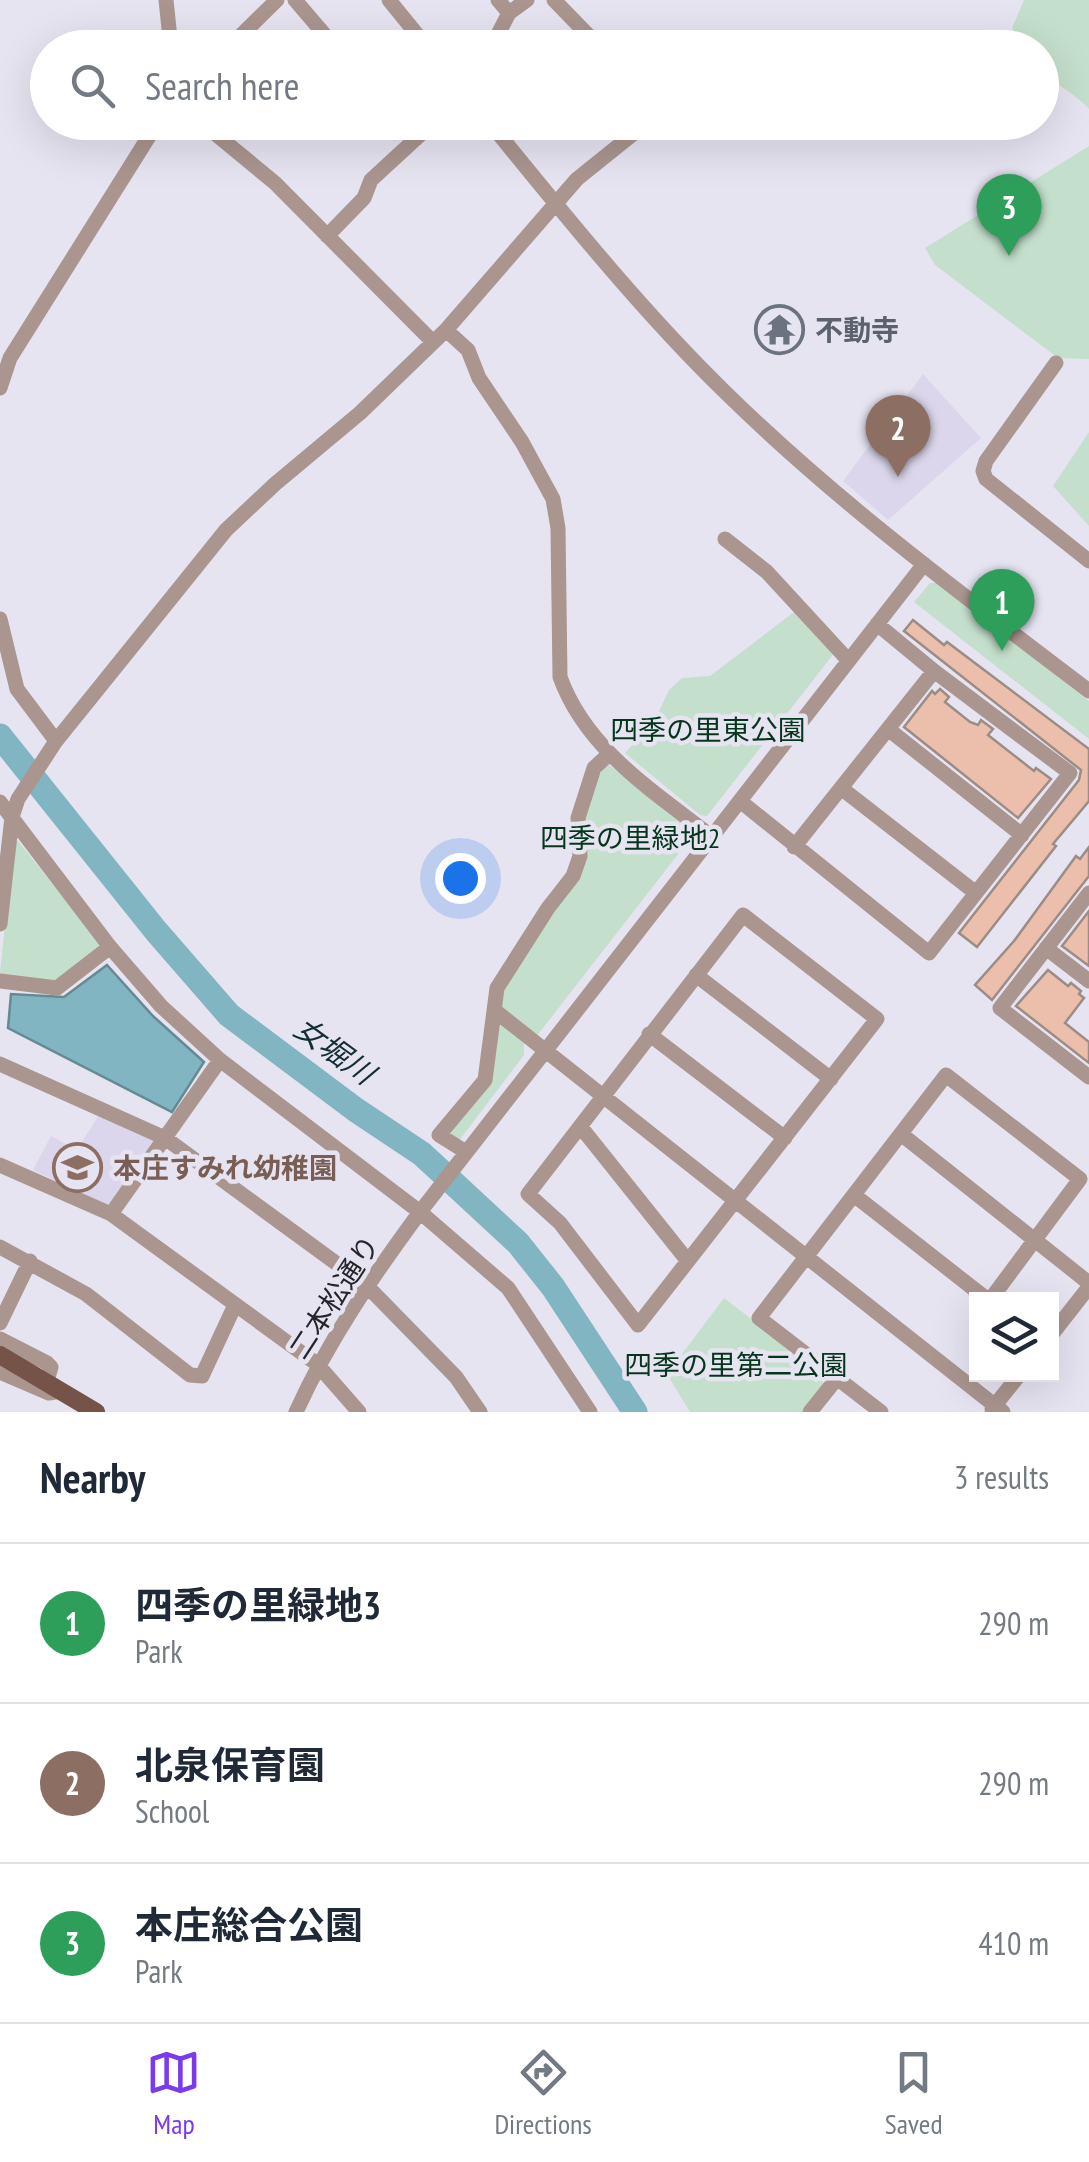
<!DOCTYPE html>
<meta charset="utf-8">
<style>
:root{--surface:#fff;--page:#f2f2f3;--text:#1f2937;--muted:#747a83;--line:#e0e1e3;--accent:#7c3aed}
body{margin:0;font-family:"PT Sans Narrow","Noto Sans JP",sans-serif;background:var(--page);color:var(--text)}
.controls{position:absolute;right:30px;bottom:30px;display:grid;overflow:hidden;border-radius:0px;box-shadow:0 10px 40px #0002}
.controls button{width:90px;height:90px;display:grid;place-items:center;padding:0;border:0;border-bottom:2px solid var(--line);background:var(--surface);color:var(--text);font:50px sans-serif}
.you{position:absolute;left:460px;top:878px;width:35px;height:35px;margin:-25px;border:8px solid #fff;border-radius:50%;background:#1a73e8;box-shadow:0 0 0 15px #1a73e833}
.badge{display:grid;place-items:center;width:65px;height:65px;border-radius:50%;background:var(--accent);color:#fff;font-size:32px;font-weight:700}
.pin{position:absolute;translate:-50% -82px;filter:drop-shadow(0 2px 5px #0008)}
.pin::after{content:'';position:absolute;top:52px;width:35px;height:30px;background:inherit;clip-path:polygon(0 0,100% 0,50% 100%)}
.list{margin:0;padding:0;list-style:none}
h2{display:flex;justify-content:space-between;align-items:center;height:130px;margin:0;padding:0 40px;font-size:42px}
h2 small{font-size:32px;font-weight:400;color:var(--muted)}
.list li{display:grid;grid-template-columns:65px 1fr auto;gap:30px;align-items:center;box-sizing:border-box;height:160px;padding:0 40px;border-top:2px solid var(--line)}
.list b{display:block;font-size:38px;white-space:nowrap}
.list p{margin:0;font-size:32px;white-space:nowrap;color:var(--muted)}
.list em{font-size:32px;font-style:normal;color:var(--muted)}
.icon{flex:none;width:55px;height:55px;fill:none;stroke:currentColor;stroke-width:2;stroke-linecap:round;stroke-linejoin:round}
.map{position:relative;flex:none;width:1089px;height:1412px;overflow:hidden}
.search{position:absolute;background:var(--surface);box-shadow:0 10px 40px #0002;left:30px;right:30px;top:30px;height:110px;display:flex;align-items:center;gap:25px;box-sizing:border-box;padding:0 35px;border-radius:55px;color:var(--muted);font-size:38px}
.sheet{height:610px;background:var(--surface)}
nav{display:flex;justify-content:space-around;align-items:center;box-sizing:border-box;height:140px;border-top:2px solid var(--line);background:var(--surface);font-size:28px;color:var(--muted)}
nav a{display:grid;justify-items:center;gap:5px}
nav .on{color:var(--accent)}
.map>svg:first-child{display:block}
</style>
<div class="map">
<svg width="1089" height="1412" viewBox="0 0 1089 1412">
<rect width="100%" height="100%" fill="#e7e4f2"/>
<!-- built -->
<path fill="#dbd6eb" d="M 923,374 L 981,438 L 888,520 L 843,481 Z
M 100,1113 L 154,1137 L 154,1142 L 111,1202 L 105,1205 L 33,1170 L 51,1136 L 77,1150 Z"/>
<!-- green -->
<path fill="#c4dfcb" d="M 1024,0 L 1089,0 L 1089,109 C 1068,85 1042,85 1042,48 L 1027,47 L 1012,28 Z
M 1089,146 L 1089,359 L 1058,358 L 935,265 L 925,248 Z
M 1089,432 L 1089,526 L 1053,486 Z
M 930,583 L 939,583 L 1089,701 L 1089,739 L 914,602 Z
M 798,609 L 834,651 L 832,656 L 707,816 L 700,815 L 625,753 L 655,720 L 669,690 L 682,678 L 710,676 Z
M 609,765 L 679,819 L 686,844 L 536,1037 L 500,1007 L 500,992 L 555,905 L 577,882 L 583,819 L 598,772 Z
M 14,841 L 18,841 L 101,944 L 56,984 L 5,978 L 0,972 Z
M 501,1024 L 524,1043 L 524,1055 L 458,1142 L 446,1135 L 490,1078 L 493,1031 Z
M 724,1298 L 823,1374 L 823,1386 L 802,1412 L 690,1412 L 667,1374 Z"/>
<!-- water -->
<path fill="#80b5c1" stroke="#658a94" stroke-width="2.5" d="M 107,965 L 153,1016 L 204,1062 L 172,1112 L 8,1028 L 11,994 L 64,997 Z"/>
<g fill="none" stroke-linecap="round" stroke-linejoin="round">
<!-- river -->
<path stroke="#80b5c1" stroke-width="25" d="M 0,736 L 156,931 L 229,1015 L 356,1110 L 422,1154 L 518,1243 L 553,1287 L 635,1412"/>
</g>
<!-- building -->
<path fill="#ebbfab" stroke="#9b8c86" stroke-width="2.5" d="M 780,313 L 797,334 L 781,347 L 764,326 Z
M 913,620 L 944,645 L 947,642 L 1089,749 L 1089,801 L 1053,844 L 1056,846 L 977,947 L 959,933 L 1079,780 L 1081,770 L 904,631 Z
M 940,689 L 949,697 L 945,702 L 970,722 L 978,725 L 981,720 L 993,729 L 988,735 L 1034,771 L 1036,768 L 1051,779 L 1018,818 L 904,727 L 932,691 L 935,694 Z
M 1089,847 L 1089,876 L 992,1000 L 975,985 L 1014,941 L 1076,856 L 1080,859 Z
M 1089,911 L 1089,966 L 1062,946 Z
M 1048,970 L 1068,986 L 1071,983 L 1081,991 L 1079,994 L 1084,998 L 1065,1023 L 1089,1042 L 1089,1063 L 1016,1006 Z"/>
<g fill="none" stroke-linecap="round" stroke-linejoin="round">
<!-- minor -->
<path stroke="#aa958f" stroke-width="15" d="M 166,0 L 171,48
M 295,0 L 336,48
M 389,0 L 428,48
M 498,0 L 509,13 L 527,0
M 554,0 L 589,36 L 594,48
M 228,48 L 277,0
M 491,48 L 509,13
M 201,122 L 275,183 L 433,342
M 401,122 L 416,139
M 489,122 C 565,215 639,308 725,392 C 837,502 964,596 1089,691
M 327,236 L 364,198 L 371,180 L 434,122
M 446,330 L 468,350 L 479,378 L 522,442 L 553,499 L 558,528 L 560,677 C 586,749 653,791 711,836
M 1056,363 L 986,461 L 983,471 L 986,479 L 1089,561
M 0,388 L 10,358 L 158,122
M 725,539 L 767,572 L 848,660
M 0,619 L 17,689 L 56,741
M 888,729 L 1022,835
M 841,788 L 976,893
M 740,801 L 929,953 L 1070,773 L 934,671 L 877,624
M 0,802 L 110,947 L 161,1006 L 220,1060 L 420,1212 L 508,1288 L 590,1412
M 794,847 L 934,671
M 1089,893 L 1000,1008 L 1089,1077
M 743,915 L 877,1019 L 638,1325 L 560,1223 L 528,1194 Z
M 0,924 L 12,817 L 18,799 L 56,741 L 226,530 L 275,484 L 360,413 L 446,330 L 577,179 L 648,122
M 1046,948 L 1089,981
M 696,975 L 831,1079
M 0,981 L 57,988 L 110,947
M 494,1010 L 1003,1412
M 649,1034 L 785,1138
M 0,1064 L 165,1138 L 366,1285 L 456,1377 L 480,1412
M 580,1126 L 687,1260
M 901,1134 L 1089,1283
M 466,1152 L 439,1135 L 485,1080 L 497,988 L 548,908 L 573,876 L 580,856 L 578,818 L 594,768 L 608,755
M 0,1165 L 111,1214 L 317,1364 L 359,1412
M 854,1195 L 988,1300
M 111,1214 L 220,1060
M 0,1247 L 86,1294 L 190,1375 L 202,1376 L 235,1305
M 0,1323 L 30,1261
M 1052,1334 L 1089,1287
M 0,1339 L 47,1363 L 51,1367 L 47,1381
M 0,1372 L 49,1393 L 60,1391
M 992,1409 L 1020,1374
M 296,1412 C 329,1339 373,1276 420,1212 L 924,564
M 810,1412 L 838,1377
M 881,1412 L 759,1318 L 946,1075 L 1080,1179 L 990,1300"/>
<!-- major -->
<path stroke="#755348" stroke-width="18" d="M 0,1355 L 96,1412"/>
</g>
<!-- icons -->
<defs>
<symbol id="temple-ring" viewBox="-11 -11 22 22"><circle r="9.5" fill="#e7e4f2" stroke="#6b7280" stroke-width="1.5"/><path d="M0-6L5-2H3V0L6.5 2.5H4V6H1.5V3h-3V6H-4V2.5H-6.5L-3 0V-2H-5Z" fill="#6b7280"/></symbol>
<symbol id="school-ring" viewBox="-11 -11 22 22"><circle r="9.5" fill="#e7e4f2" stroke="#8d6e63" stroke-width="1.5"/><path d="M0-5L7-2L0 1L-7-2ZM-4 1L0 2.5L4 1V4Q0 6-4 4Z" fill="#8d6e63"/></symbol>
</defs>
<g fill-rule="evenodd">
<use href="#temple-ring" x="752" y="302" width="55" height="55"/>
<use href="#school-ring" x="50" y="1140" width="55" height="55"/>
</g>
<g text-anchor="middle" stroke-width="9" stroke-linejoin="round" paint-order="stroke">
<!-- worship labels -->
<g font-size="28" font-weight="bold" fill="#5b616d" stroke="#e7e4f2" text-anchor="start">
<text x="815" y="340">不動寺</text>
</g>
<!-- park labels -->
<g font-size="28" fill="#05351a" stroke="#e7e4f2">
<text x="708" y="740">四季の里東公園</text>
<text x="630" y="848">四季の里緑地2</text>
<text x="736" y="1375">四季の里第二公園</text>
</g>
<!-- education labels -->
<g font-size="28" font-weight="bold" fill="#785e54" stroke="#e7e4f2" text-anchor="start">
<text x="113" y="1178">本庄すみれ幼稚園</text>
</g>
<!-- street labels -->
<g font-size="28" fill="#26252a" stroke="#e7e4f2">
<text transform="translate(334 1297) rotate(-57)" y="10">二本松通り</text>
</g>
<!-- water labels -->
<g font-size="30" font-style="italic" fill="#122e34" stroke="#e7e4f2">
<text transform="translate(334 1051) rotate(36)" y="10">女堀川</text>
</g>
</g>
</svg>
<div class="controls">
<button><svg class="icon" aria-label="layers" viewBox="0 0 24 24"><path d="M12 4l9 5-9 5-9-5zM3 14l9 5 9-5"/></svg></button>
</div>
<div class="you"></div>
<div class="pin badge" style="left:1002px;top:651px;background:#2e9e5b">1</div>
<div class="pin badge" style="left:898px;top:477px;background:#8d6e63">2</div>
<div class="pin badge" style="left:1009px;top:256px;background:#2e9e5b">3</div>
<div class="search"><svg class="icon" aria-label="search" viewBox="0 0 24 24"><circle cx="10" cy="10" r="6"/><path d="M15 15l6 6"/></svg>Search here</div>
</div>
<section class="sheet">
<h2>Nearby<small>3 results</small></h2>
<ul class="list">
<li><span class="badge" style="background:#2e9e5b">1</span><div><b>四季の里緑地3</b><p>Park</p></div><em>290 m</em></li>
<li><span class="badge" style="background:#8d6e63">2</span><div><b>北泉保育園</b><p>School</p></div><em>290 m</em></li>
<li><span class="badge" style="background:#2e9e5b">3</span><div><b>本庄総合公園</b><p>Park</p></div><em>410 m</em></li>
</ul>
</section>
<nav>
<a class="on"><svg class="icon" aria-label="map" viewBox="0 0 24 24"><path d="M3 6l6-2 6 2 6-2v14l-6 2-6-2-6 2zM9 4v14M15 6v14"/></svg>Map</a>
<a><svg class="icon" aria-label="directions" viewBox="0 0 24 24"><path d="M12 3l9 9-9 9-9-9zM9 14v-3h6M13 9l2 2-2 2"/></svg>Directions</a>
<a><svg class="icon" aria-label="saved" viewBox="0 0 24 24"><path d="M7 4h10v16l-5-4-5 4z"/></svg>Saved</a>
</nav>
